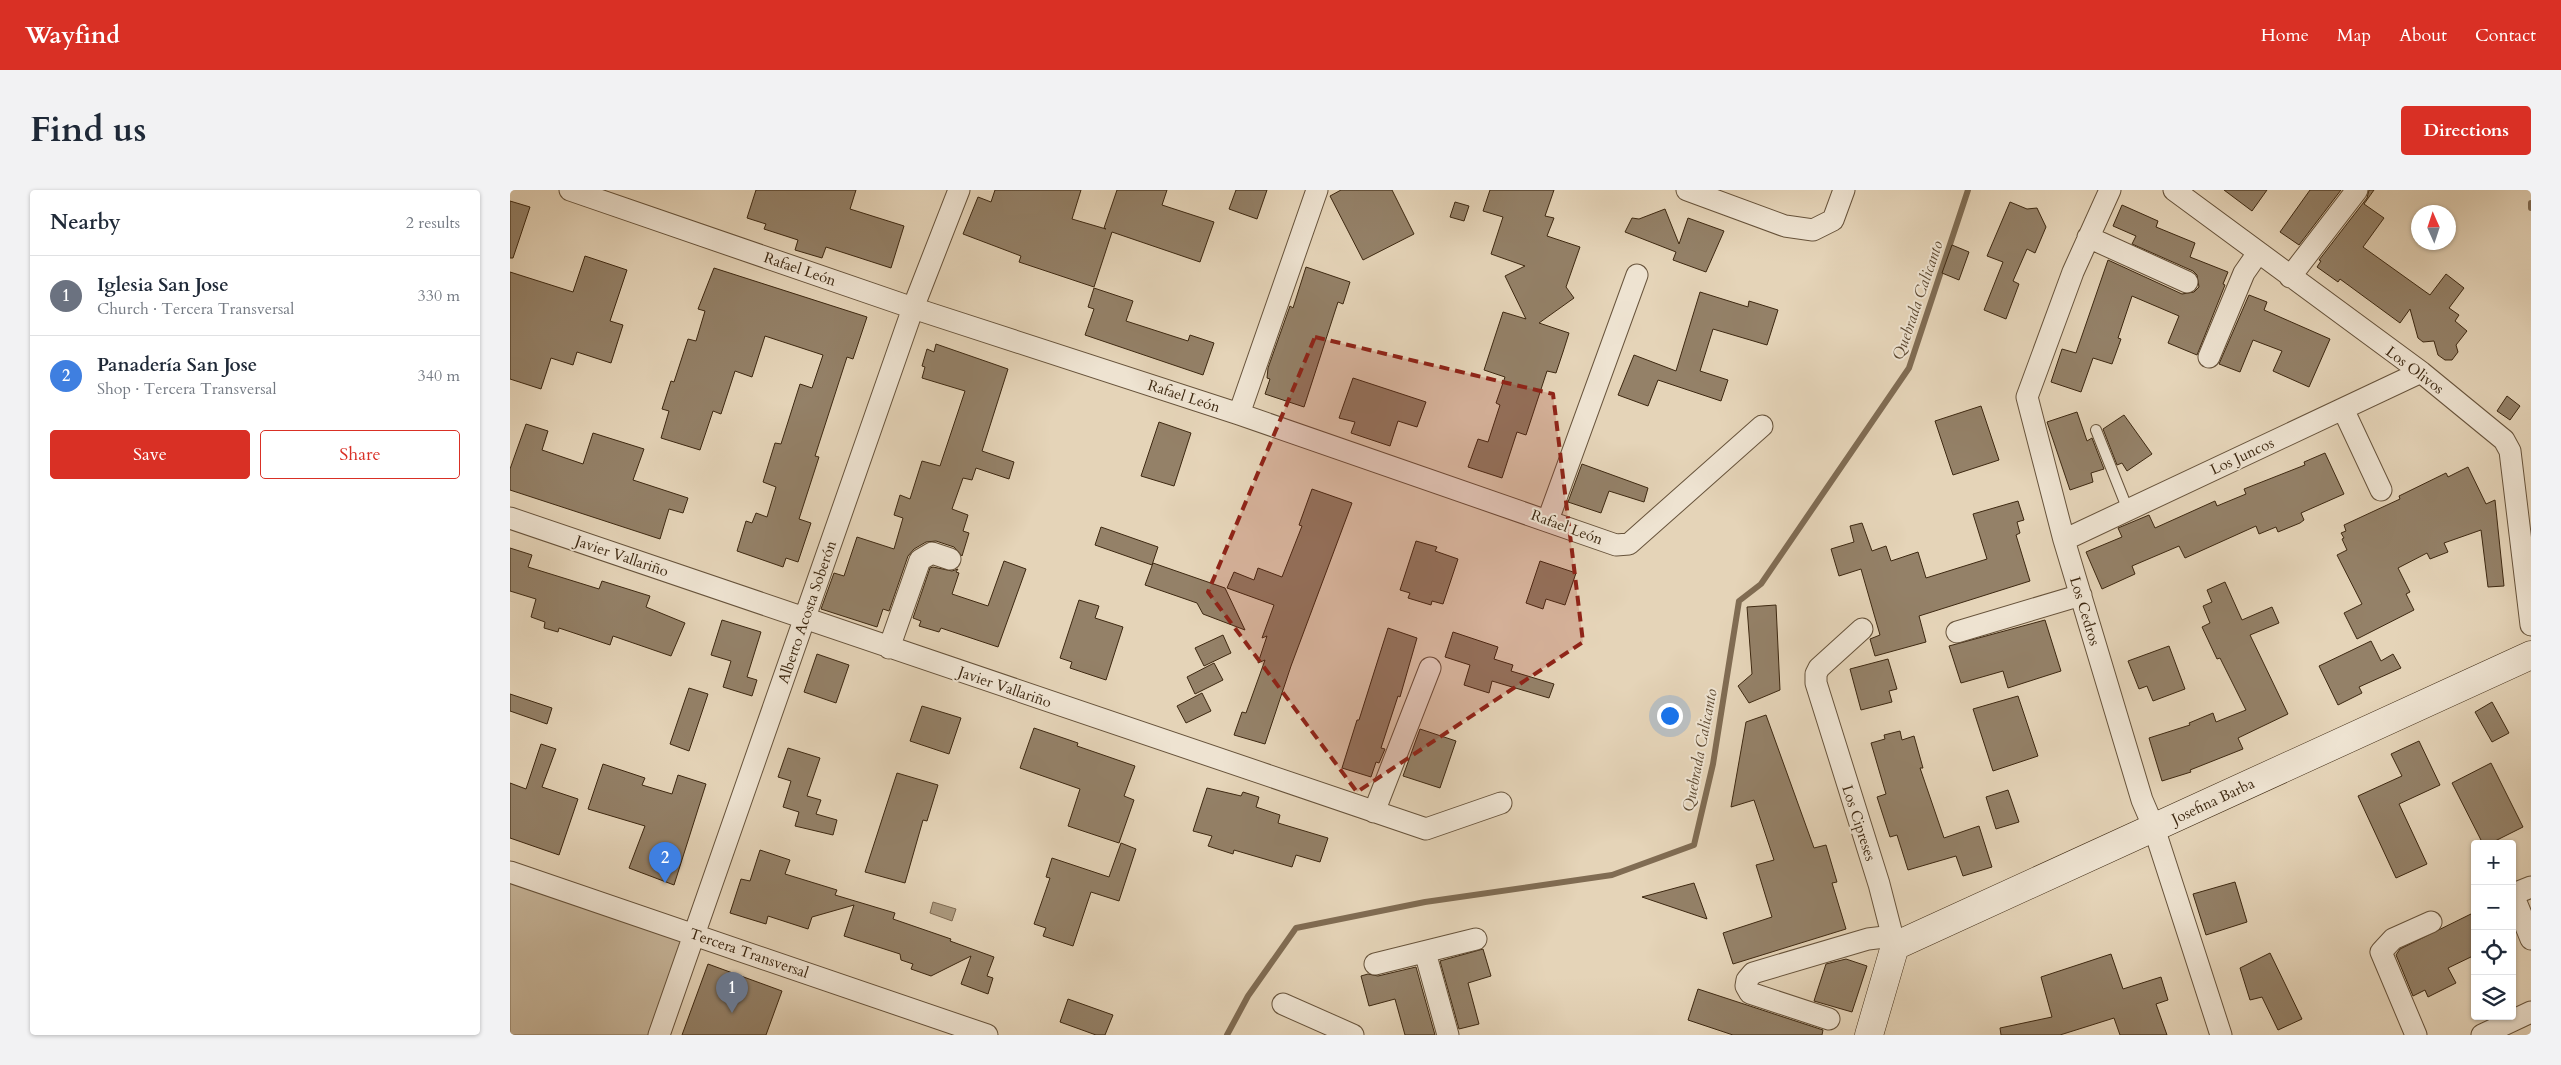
<!DOCTYPE html>
<meta charset="utf-8">
<style>
:root{--surface:#fff;--page:#f2f2f3;--text:#1f2937;--muted:#747a83;--line:#e0e1e3;--accent:#d93025}
body{margin:0;font-family:Cardo,serif;background:var(--page);color:var(--text)}
.controls{position:absolute;right:15px;bottom:15px;display:grid;overflow:hidden;border-radius:5px;box-shadow:0 1px 4px #0004}
.controls button{width:45px;height:45px;display:grid;place-items:center;padding:0;border:0;border-bottom:1px solid var(--line);background:var(--surface);color:var(--text);font:25px sans-serif}
.compass{position:absolute;left:1901px;top:15px;width:45px;height:45px;border-radius:50%;background:var(--surface);box-shadow:0 1px 4px #0004;rotate:357deg}
.you{position:absolute;left:1159px;top:525px;width:18px;height:18px;margin:-12px;border:4px solid #fff;border-radius:50%;background:#1a73e8;box-shadow:0 0 0 8px #1a73e833}
.badge{display:grid;place-items:center;width:32px;height:32px;border-radius:50%;background:var(--accent);color:#fff;font-size:16px;font-weight:700}
.pin{position:absolute;translate:-50% -41px;filter:drop-shadow(0 1px 2px #0008)}
.pin::after{content:'';position:absolute;top:26px;width:18px;height:15px;background:inherit;clip-path:polygon(0 0,100% 0,50% 100%)}
.list{margin:0;padding:0;list-style:none}
h2{display:flex;justify-content:space-between;align-items:center;height:65px;margin:0;padding:0 20px;font-size:21px}
h2 small{font-size:16px;font-weight:400;color:var(--muted)}
.list li{display:grid;grid-template-columns:32px 1fr auto;gap:15px;align-items:center;box-sizing:border-box;height:80px;padding:0 20px;border-top:1px solid var(--line)}
.list b{display:block;font-size:19px;white-space:nowrap}
.list p{margin:0;font-size:16px;white-space:nowrap;color:var(--muted)}
.list em{font-size:16px;font-style:normal;color:var(--muted)}
.actions{display:flex;gap:10px;padding:15px 20px}
.actions a{flex:1;padding:11px 0;border:1px solid var(--accent);border-radius:5px;text-align:center;font-size:18px;color:var(--accent)}
.actions .main{background:var(--accent);color:#fff}
.icon{flex:none;width:28px;height:28px;fill:none;stroke:currentColor;stroke-width:2;stroke-linecap:round;stroke-linejoin:round}
.map{position:relative;flex:none;width:2021px;height:845px;overflow:hidden;border-radius:5px}
header{display:flex;align-items:center;gap:30px;box-sizing:border-box;height:70px;padding:0 25px;background:var(--accent);color:#fff}
header strong{font-size:24px}
nav{display:flex;gap:28px;margin-inline-start:auto;font-size:18px}
.intro{display:flex;align-items:center;justify-content:space-between;box-sizing:border-box;height:120px;padding:0 30px}
h1{margin:0;font-size:35px}
.button{padding:12px 22px;border-radius:5px;background:var(--accent);color:#fff;font-size:18px;font-weight:700}
main{display:flex;gap:30px;padding:0 30px}
aside{flex:1;background:var(--surface);border-radius:5px;box-shadow:0 1px 4px #0004}
.map>svg:first-child{display:block}
</style>
<header>
<strong>Wayfind</strong>
<nav><a>Home</a><a>Map</a><a>About</a><a>Contact</a></nav>
</header>
<div class="intro"><h1>Find us</h1><a class="button">Directions</a></div>
<main>
<aside>
<h2>Nearby<small>2 results</small></h2>
<ul class="list">
<li><span class="badge" style="background:#6b7280">1</span><div><b>Iglesia San Jose</b><p>Church · Tercera Transversal</p></div><em>330 m</em></li>
<li><span class="badge" style="background:#3f7fe0">2</span><div><b>Panadería San Jose</b><p>Shop · Tercera Transversal</p></div><em>340 m</em></li>
</ul>
<div class="actions"><a class="main">Save</a><a>Share</a></div>
</aside>
<div class="map">
<svg width="2021" height="845" viewBox="0 0 2021 845">
<rect width="100%" height="100%" fill="#e5d4b8"/>
<filter id="stains"><feTurbulence type="fractalNoise" baseFrequency=".004" numOctaves="4"/><feColorMatrix values="0 0 0 0 .2 0 0 0 0 .09 0 0 0 0 .02 0 0 0 .5 -.17"/></filter>
<radialGradient id="worn" r=".72"><stop offset=".6" stop-color="#630" stop-opacity="0"/><stop offset="1" stop-color="#630" stop-opacity=".3"/></radialGradient>
<!-- green -->
<path fill="#c8b79c" stroke="#827056" d="M 0,682 L 185,745 L 149,845 L 0,845 Z"/>
<!-- water -->
<path fill="#ac9a7f" stroke="#806c53" d="M 423,712 L 446,719 L 442,731 L 420,723 Z"/>
<g fill="none" stroke-linecap="round" stroke-linejoin="round">
<!-- stream -->
<path stroke="#806c53" stroke-width="6" d="M 2021,13 L 2021,18
M 717,845 L 738,806 L 786,738 L 915,712 L 1102,685 L 1184,655 L 1203,574 L 1229,411 L 1251,394 L 1399,178 L 1458,0"/>
</g>
<!-- building -->
<path fill="#948168" stroke="#3d2811" d="M 246,0 L 346,0 L 340,19 L 394,36 L 381,78 L 316,57 L 312,68 L 285,60 L 288,50 L 254,39 L 256,34 L 237,28 Z
M 485,0 L 571,0 L 562,29 L 596,39 L 594,38 L 607,0 L 657,0 L 652,15 L 704,32 L 690,72 L 602,42 L 584,97 L 509,72 L 511,66 L 453,44 L 468,7 L 481,12 Z
M 726,0 L 757,0 L 747,29 L 719,19 Z
M 831,0 L 882,0 L 904,44 L 853,70 L 820,6 Z
M 980,0 L 1044,0 L 1035,26 L 1044,28 L 1037,46 L 1070,57 L 1056,97 L 1064,108 L 1029,133 L 1059,143 L 1053,162 L 1046,183 L 1037,181 L 1016,245 L 1007,242 L 992,288 L 958,277 L 968,249 L 978,252 L 990,215 L 986,213 L 995,187 L 974,180 L 993,122 L 1016,129 L 995,86 L 1015,76 L 981,64 L 993,27 L 973,21 Z
M 1714,0 L 1757,0 L 1742,21 Z
M 1800,0 L 1831,0 L 1789,55 L 1770,42 Z
M 1859,0 L 1864,0 L 1854,14 L 1874,28 L 1853,57 L 1920,105 L 1936,84 L 1954,98 L 1939,118 L 1949,125 L 1945,131 L 1957,141 L 1946,155 L 1948,162 L 1942,170 L 1935,170 L 1928,165 L 1924,151 L 1913,152 L 1908,148 L 1900,119 L 1890,133 L 1830,89 L 1828,92 L 1807,77 L 1811,71 L 1809,70 L 1857,8 Z
M 0,11 L 20,17 L 3,68 L 0,68 Z
M 945,12 L 959,16 L 954,31 L 940,27 Z
M 1500,12 L 1517,19 L 1527,18 L 1536,37 L 1525,63 L 1517,59 L 1503,91 L 1509,94 L 1496,129 L 1474,120 L 1493,72 L 1477,66 Z
M 1612,15 L 1648,31 L 1646,37 L 1685,53 L 1680,67 L 1718,82 L 1713,94 L 1715,95 L 1687,165 L 1658,153 L 1669,126 L 1622,106 L 1608,148 L 1611,149 L 1602,174 L 1583,168 L 1571,202 L 1541,192 L 1552,159 L 1566,163 L 1598,70 L 1672,104 L 1684,102 L 1689,97 L 1687,85 L 1683,81 L 1622,54 L 1626,46 L 1603,36 Z
M 1155,19 L 1169,54 L 1178,28 L 1214,41 L 1196,82 L 1163,70 L 1166,62 L 1115,42 L 1122,28 L 1129,29 Z
M 1442,55 L 1459,62 L 1449,90 L 1432,83 Z
M 75,66 L 117,80 L 100,131 L 113,135 L 101,173 L 67,162 L 63,175 L 41,168 L 31,199 L 0,189 L 0,82 L 63,102 Z
M 796,77 L 840,92 L 833,114 L 828,112 L 794,217 L 755,204 L 760,189 L 757,188 L 758,178 L 780,116 L 783,118 Z
M 204,78 L 357,127 L 343,169 L 337,167 L 305,266 L 309,267 L 289,329 L 301,333 L 288,372 L 276,368 L 273,377 L 227,361 L 236,331 L 242,333 L 246,323 L 257,327 L 266,297 L 253,292 L 265,253 L 271,254 L 290,194 L 302,198 L 313,165 L 255,146 L 242,187 L 225,181 L 211,224 L 203,221 L 190,260 L 151,248 L 159,221 L 152,219 L 161,191 L 164,192 L 178,149 L 186,151 L 195,121 L 188,119 Z
M 584,98 L 623,111 L 616,131 L 678,151 L 680,145 L 704,153 L 693,185 L 575,145 L 584,119 L 578,117 Z
M 1190,102 L 1238,117 L 1239,111 L 1268,120 L 1257,155 L 1203,139 L 1190,181 L 1218,190 L 1211,211 L 1148,190 L 1138,216 L 1108,205 L 1124,165 L 1166,181 Z
M 1739,105 L 1757,112 L 1754,120 L 1820,149 L 1799,197 L 1763,181 L 1772,161 L 1743,150 L 1730,182 L 1709,174 Z
M 426,154 L 498,179 L 472,261 L 504,272 L 499,289 L 466,278 L 462,290 L 453,288 L 442,319 L 458,325 L 453,341 L 459,343 L 452,366 L 444,357 L 426,351 L 416,352 L 404,359 L 398,366 L 379,421 L 373,419 L 367,437 L 311,419 L 324,383 L 334,386 L 347,347 L 384,359 L 393,328 L 384,325 L 390,305 L 400,309 L 412,271 L 430,276 L 455,201 L 412,188 L 415,177 L 412,176 L 417,159 L 424,162 Z
M 843,188 L 916,212 L 907,237 L 888,231 L 880,256 L 841,243 L 845,232 L 829,228 Z
M 1997,206 L 2010,216 L 2000,230 L 1987,221 Z
M 1471,216 L 1489,270 L 1443,285 L 1425,231 Z
M 1567,222 L 1577,251 L 1582,248 L 1594,279 L 1581,283 L 1583,292 L 1560,300 L 1537,232 Z
M 1614,225 L 1642,264 L 1617,281 L 1612,273 L 1607,275 L 1593,239 Z
M 649,232 L 681,243 L 664,296 L 631,286 Z
M 16,234 L 38,241 L 32,260 L 73,274 L 83,243 L 134,259 L 123,290 L 178,308 L 173,323 L 159,319 L 150,349 L 0,300 L 0,279 Z
M 1815,263 L 1834,304 L 1791,323 L 1794,330 L 1790,333 L 1768,342 L 1766,337 L 1749,344 L 1746,336 L 1675,368 L 1669,356 L 1622,376 L 1625,384 L 1592,399 L 1576,362 L 1612,347 L 1608,338 L 1639,325 L 1645,338 L 1705,311 L 1707,316 L 1736,304 L 1734,299 L 1795,275 L 1794,272 Z
M 1072,274 L 1138,298 L 1134,312 L 1099,301 L 1091,323 L 1058,312 Z
M 1958,277 L 1976,314 L 1985,310 L 1994,396 L 1978,397 L 1971,340 L 1934,353 L 1938,362 L 1920,369 L 1917,363 L 1888,378 L 1900,402 L 1896,404 L 1904,420 L 1847,449 L 1834,423 L 1852,414 L 1827,365 L 1837,360 L 1832,349 L 1834,348 L 1831,343 L 1836,341 L 1834,335 L 1890,309 L 1889,306 L 1936,283 L 1938,287 Z
M 802,299 L 842,313 L 781,476 L 755,554 L 724,545 L 732,522 L 736,523 L 755,470 L 748,473 L 757,446 L 752,448 L 764,415 L 717,398 L 724,382 L 744,390 L 748,378 L 772,387 L 792,336 L 789,335 Z
M 1508,311 L 1514,330 L 1507,332 L 1510,343 L 1506,345 L 1520,391 L 1409,426 L 1416,452 L 1365,466 L 1360,449 L 1370,445 L 1351,379 L 1329,386 L 1321,359 L 1344,352 L 1340,336 L 1352,333 L 1362,361 L 1376,356 L 1381,371 L 1408,362 L 1416,388 L 1477,369 L 1463,324 Z
M 591,337 L 648,357 L 642,375 L 585,355 Z
M 906,351 L 927,357 L 925,361 L 948,369 L 933,414 L 922,411 L 921,415 L 898,408 L 900,403 L 890,400 Z
M 0,358 L 22,365 L 18,377 L 89,399 L 92,391 L 140,406 L 136,417 L 175,433 L 161,466 L 103,446 L 100,455 L 49,438 L 48,442 L 34,438 L 35,432 L 21,427 L 26,409 L 0,401 Z
M 494,371 L 516,379 L 488,457 L 431,438 L 429,442 L 409,436 L 411,431 L 403,428 L 420,378 L 423,377 L 442,381 L 448,379 L 446,382 L 449,383 L 442,404 L 478,416 Z
M 1030,371 L 1066,383 L 1055,415 L 1036,409 L 1033,419 L 1016,413 Z
M 643,373 L 715,398 L 735,440 L 693,424 L 687,413 L 635,395 Z
M 1715,392 L 1732,430 L 1762,417 L 1769,433 L 1740,445 L 1778,524 L 1728,548 L 1733,559 L 1680,580 L 1681,582 L 1652,591 L 1639,548 L 1680,535 L 1679,533 L 1703,523 L 1706,532 L 1736,520 L 1710,468 L 1707,469 L 1692,437 L 1700,433 L 1693,416 L 1702,412 L 1697,400 Z
M 569,410 L 589,416 L 585,428 L 613,437 L 596,490 L 560,478 L 562,472 L 550,468 Z
M 1266,415 L 1270,500 L 1239,513 L 1228,496 L 1242,484 L 1237,417 Z
M 212,430 L 251,442 L 237,487 L 247,490 L 242,506 L 213,497 L 221,471 L 201,465 Z
M 1535,430 L 1551,481 L 1498,498 L 1493,481 L 1451,493 L 1439,456 Z
M 878,438 L 907,448 L 890,507 L 888,506 L 871,558 L 875,559 L 869,573 L 866,572 L 861,587 L 832,578 L 847,530 L 849,530 Z
M 943,442 L 988,457 L 984,469 L 1003,475 L 1001,481 L 1044,494 L 1039,508 L 982,491 L 979,503 L 954,495 L 960,475 L 935,467 Z
M 713,445 L 721,463 L 694,476 L 685,458 Z
M 1861,451 L 1871,471 L 1883,464 L 1891,478 L 1849,497 L 1852,503 L 1828,515 L 1809,476 Z
M 1659,456 L 1675,499 L 1643,511 L 1637,496 L 1629,499 L 1618,471 Z
M 307,464 L 339,475 L 326,513 L 294,502 Z
M 1378,469 L 1387,499 L 1379,501 L 1382,512 L 1351,520 L 1340,479 Z
M 704,473 L 713,490 L 685,504 L 677,487 Z
M 179,498 L 198,504 L 179,561 L 160,554 Z
M 692,503 L 701,521 L 676,533 L 667,516 Z
M 0,504 L 42,518 L 37,534 L 0,521 Z
M 1508,506 L 1528,566 L 1483,581 L 1463,519 Z
M 1982,512 L 1999,543 L 1982,552 L 1965,522 Z
M 412,516 L 451,528 L 439,564 L 400,551 Z
M 1256,525 L 1304,658 L 1316,655 L 1327,692 L 1322,693 L 1336,739 L 1223,774 L 1213,743 L 1262,727 L 1246,675 L 1264,670 L 1244,610 L 1221,617 L 1236,532 Z
M 524,538 L 568,553 L 567,556 L 625,576 L 614,606 L 624,610 L 609,653 L 558,636 L 570,599 L 510,578 Z
M 910,539 L 946,551 L 930,598 L 893,586 Z
M 1390,541 L 1392,550 L 1404,546 L 1413,578 L 1410,578 L 1434,648 L 1469,636 L 1482,677 L 1453,686 L 1446,666 L 1398,680 L 1387,645 L 1380,647 L 1367,607 L 1376,604 L 1361,553 L 1375,549 L 1374,545 Z
M 1909,551 L 1930,595 L 1889,614 L 1917,674 L 1886,688 L 1848,606 L 1892,586 L 1881,564 Z
M 31,554 L 46,559 L 32,597 L 68,609 L 49,665 L 0,648 L 0,593 L 16,599 Z
M 278,558 L 310,568 L 297,606 L 311,610 L 306,624 L 327,630 L 323,645 L 285,636 L 289,622 L 273,617 L 281,591 L 268,587 Z
M 1981,573 L 2013,637 L 1979,654 L 1973,654 L 1942,593 Z
M 93,574 L 135,588 L 132,595 L 162,604 L 168,585 L 196,594 L 164,695 L 119,678 L 135,636 L 78,619 Z
M 387,583 L 428,595 L 417,631 L 413,630 L 395,693 L 355,682 Z
M 697,598 L 731,606 L 733,602 L 749,607 L 746,617 L 770,625 L 768,633 L 818,648 L 810,672 L 786,665 L 782,677 L 724,660 L 723,664 L 698,656 L 702,646 L 683,641 Z
M 1498,600 L 1509,632 L 1486,639 L 1476,607 Z
M 611,653 L 626,659 L 609,711 L 581,702 L 563,756 L 533,746 L 536,738 L 524,734 L 540,688 L 536,687 L 542,668 L 599,687 Z
M 250,660 L 280,670 L 275,684 L 327,700 L 325,705 L 385,723 L 383,729 L 441,749 L 440,751 L 484,767 L 477,786 L 483,788 L 478,804 L 451,794 L 461,766 L 421,786 L 401,779 L 403,774 L 391,770 L 390,764 L 334,746 L 344,715 L 302,727 L 298,739 L 258,726 L 256,734 L 220,723 L 231,689 L 240,691 Z
M 1725,692 L 1737,732 L 1696,745 L 1683,704 Z
M 1184,693 L 1197,729 L 1132,707 Z
M 1965,722 L 1965,765 L 1938,778 L 1946,793 L 1918,807 L 1915,800 L 1903,806 L 1886,765 L 1890,759 Z
M 973,759 L 981,786 L 958,793 L 969,834 L 949,839 L 930,771 Z
M 1760,763 L 1792,829 L 1768,840 L 1752,807 L 1740,810 L 1730,778 Z
M 1601,764 L 1613,799 L 1651,787 L 1658,810 L 1646,814 L 1657,845 L 1610,845 L 1604,828 L 1550,845 L 1491,845 L 1490,838 L 1542,827 L 1531,787 Z
M 1336,769 L 1357,776 L 1342,822 L 1304,811 L 1316,774 Z
M 198,774 L 272,801 L 256,845 L 172,845 Z
M 906,777 L 925,845 L 895,845 L 885,809 L 859,816 L 851,786 L 858,784 L 868,786 Z
M 1188,799 L 1313,840 L 1312,845 L 1223,845 L 1178,830 Z
M 558,809 L 603,825 L 595,845 L 586,845 L 550,832 Z"/>
<g fill="none" stroke-linecap="round" stroke-linejoin="round">
<defs>
<path id="lane" d="M 1586,240 L 1618,320"/>
<path id="street" d="M 60,0 L 403,118 L 729,224 L 1106,355 L 1119,354 L 1252,236
M 1177,0 L 1275,36 L 1303,40 L 1323,30 L 1334,0
M 1600,0 L 1563,82 L 1517,207 L 1554,350 L 1632,610 L 1644,638 L 1711,845
M 1664,0 L 1911,182 L 1994,250 L 2000,261 L 2021,435
M 1578,47 L 1677,92
M 1780,87 L 1847,0
M 1699,167 L 1734,83 L 1748,63
M 1833,219 L 1871,300
M 729,224 L 807,0
M 0,328 L 916,639 L 991,613
M 1038,330 L 1127,85
M 1554,350 L 1911,182
M 1352,439 L 1309,478 L 1306,484 L 1306,493 L 1369,694 L 1385,756
M 1447,442 L 1571,405
M 379,458 L 410,370 L 422,363 L 440,369
M 864,622 L 920,478
M 0,682 L 477,845
M 2021,697 L 2006,703 L 2004,707 L 2021,749
M 915,762 L 938,845
M 865,774 L 966,749
M 773,814 L 843,845
M 1319,829 L 1240,803 L 1236,796 L 1237,790 L 1243,783 L 1358,749 L 1383,746
M 149,845 L 403,118 L 449,0
M 1906,845 L 1871,762 L 1883,749 L 1921,732
M 1972,845 L 2021,822"/>
<path id="secondary" d="M 1359,845 L 1385,756 L 2021,465"/>
</defs>
<!-- lane casing -->
<use href="#lane" stroke="#67533b" stroke-width="12"/>
<!-- street casing -->
<use href="#street" stroke="#67533b" stroke-width="23"/>
<!-- secondary casing -->
<use href="#secondary" stroke="#3d2811" stroke-width="29"/>
<!-- lane -->
<use href="#lane" stroke="#eee3d1" stroke-width="10"/>
<!-- street -->
<use href="#street" stroke="#eee3d1" stroke-width="21"/>
<!-- secondary -->
<use href="#secondary" stroke="#eee3d1" stroke-width="28"/>
</g>
<!-- marked area -->
<path fill="#8f2418" fill-opacity="0.2" stroke="#8f2418" stroke-width="4" stroke-dasharray="10 6" stroke-linejoin="round" d="M 805,147 L 1043,204 L 1073,452 L 847,602 L 698,402 Z"/>
<g text-anchor="middle" stroke-width="4" stroke-linejoin="round" paint-order="stroke">
<!-- street labels -->
<g font-size="15" fill="#3d2811" stroke="#eee3d1">
<text transform="translate(290 79) rotate(19)" y="5">Rafael León</text>
<text transform="translate(1905 180) rotate(37)" y="5">Los Olivos</text>
<text transform="translate(674 206) rotate(18)" y="5">Rafael León</text>
<text transform="translate(1732 266) rotate(-25)" y="5">Los Juncos</text>
<text transform="translate(1057 337) rotate(20)" y="5">Rafael León</text>
<text transform="translate(112 366) rotate(19)" y="5">Javier Vallariño</text>
<text transform="translate(1575 421) rotate(73)" y="5">Los Cedros</text>
<text transform="translate(297 422) rotate(-71)" y="5">Alberto Acosta Soberón</text>
<text transform="translate(495 497) rotate(19)" y="5">Javier Vallariño</text>
<text transform="translate(1703 611) rotate(-25)" y="5">Josefina Barba</text>
<text transform="translate(1349 633) rotate(72)" y="5">Los Cipreses</text>
<text transform="translate(239 763) rotate(19)" y="5">Tercera Transversal</text>
</g>
<!-- water labels -->
<g font-size="16" font-style="italic" fill="#5e4a32" stroke="#eee3d1">
<text transform="translate(1407 110) rotate(-71)" y="6">Quebrada Calicanto</text>
<text transform="translate(1189 560) rotate(-79)" y="6">Quebrada Calicanto</text>
</g>
</g>
<rect width="100%" height="100%" filter="url(#stains)"/>
<rect width="100%" height="100%" fill="url(#worn)"/>
</svg>
<div class="controls">
<button>+</button>
<button>−</button>
<button><svg class="icon" aria-label="locate" viewBox="0 0 24 24"><circle cx="12" cy="12" r="6"/><path d="M12 2v4M12 18v4M2 12h4M18 12h4"/></svg></button>
<button><svg class="icon" aria-label="layers" viewBox="0 0 24 24"><path d="M12 4l9 5-9 5-9-5zM3 14l9 5 9-5"/></svg></button>
</div>
<svg class="compass" viewBox="-18 -18 36 36"><path d="M0-13l5 13h-10z" fill="#e53935"/><path d="M0 13l5-13h-10z" fill="#747a83"/></svg>
<div class="you"></div>
<div class="pin badge" style="left:222px;top:823px;background:#6b7280">1</div>
<div class="pin badge" style="left:155px;top:693px;background:#3f7fe0">2</div>
</div>
</main>
